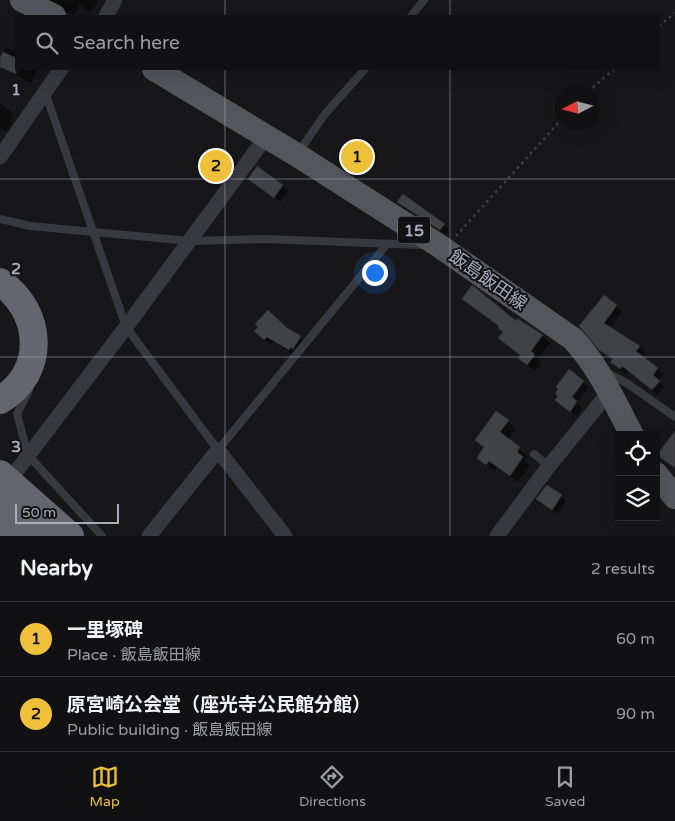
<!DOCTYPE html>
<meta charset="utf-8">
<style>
:root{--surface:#111113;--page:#1e1f21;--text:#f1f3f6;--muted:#9c9da0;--line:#303133;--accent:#efc13a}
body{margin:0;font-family:"Varela Round","Noto Sans JP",sans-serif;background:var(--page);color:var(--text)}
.controls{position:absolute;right:15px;bottom:15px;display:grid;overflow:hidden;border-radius:0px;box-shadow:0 5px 20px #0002}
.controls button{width:45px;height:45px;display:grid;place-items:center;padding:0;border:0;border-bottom:1px solid var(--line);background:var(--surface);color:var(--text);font:25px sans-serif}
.compass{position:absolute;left:555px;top:85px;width:45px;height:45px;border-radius:50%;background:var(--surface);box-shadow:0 5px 20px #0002;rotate:264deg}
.scale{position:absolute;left:15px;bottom:12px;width:104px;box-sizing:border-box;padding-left:5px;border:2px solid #aaadb9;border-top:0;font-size:14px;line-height:18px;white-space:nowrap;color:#aaadb9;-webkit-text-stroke:4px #121214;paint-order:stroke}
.you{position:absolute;left:374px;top:272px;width:18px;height:18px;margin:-12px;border:4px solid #fff;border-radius:50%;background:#1a73e8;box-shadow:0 0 0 8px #1a73e833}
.badge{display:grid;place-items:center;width:32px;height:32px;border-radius:50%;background:var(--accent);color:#111;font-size:16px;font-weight:700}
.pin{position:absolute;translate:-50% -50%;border:2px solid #fff;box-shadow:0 1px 5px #0006}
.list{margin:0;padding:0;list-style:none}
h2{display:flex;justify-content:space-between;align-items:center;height:65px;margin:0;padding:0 20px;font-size:21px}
h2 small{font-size:16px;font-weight:400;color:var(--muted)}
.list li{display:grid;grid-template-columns:32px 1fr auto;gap:15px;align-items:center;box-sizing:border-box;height:75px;padding:0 20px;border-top:1px solid var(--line)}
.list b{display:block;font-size:19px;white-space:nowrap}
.list p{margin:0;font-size:16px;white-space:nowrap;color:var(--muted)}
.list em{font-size:16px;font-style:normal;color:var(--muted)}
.icon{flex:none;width:28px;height:28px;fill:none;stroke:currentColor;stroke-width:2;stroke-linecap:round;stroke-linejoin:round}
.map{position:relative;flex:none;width:675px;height:536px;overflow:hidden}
.search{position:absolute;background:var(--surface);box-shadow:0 5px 20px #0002;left:15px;right:15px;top:15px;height:55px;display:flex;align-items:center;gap:12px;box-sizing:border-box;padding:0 18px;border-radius:0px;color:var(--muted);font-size:19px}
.sheet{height:215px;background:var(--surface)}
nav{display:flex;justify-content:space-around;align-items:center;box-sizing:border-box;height:70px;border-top:1px solid var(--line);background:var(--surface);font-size:14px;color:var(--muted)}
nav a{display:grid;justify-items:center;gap:2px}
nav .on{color:var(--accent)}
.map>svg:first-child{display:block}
</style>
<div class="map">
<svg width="675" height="536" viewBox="0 0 675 536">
<rect width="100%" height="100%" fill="#171719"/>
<!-- shadow -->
<path fill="#0007" d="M 48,0 L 97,0 L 98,2 L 90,13 L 80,4 L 74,16 Z
M 6,47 L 16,52 L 16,69 L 38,69 L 31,83 L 4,70 L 0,67 L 0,61 Z
M 0,103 L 14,114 L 10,121 L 12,123 L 6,132 L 0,128 Z
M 199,166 L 233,166 L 238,172 L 228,186 L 204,171 Z
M 250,179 L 282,186 L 288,191 L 280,202 Z
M 398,202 L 444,225 L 449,230 L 446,234 L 403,207 Z
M 464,298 L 516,323 L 518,320 L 542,336 L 550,343 L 538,359 L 541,363 L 535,371 L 519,358 L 521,356 L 500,338 L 504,332 L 500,327 Z
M 616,306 L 622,311 L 610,328 L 639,347 L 645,352 L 642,356 L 663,374 L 658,380 L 664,387 L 658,395 L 628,371 L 626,374 L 617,368 L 612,362 L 614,360 L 600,349 L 581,326 Z
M 286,328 L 305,343 L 294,355 L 273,342 L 270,345 L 256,331 Z
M 583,382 L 588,387 L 577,403 L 582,408 L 576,416 L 556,400 L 559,396 Z
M 508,421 L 515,429 L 508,440 L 527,456 L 524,460 L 530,466 L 518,482 L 497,467 L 495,471 L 478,458 L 485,448 L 476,440 Z
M 561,496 L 566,501 L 558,514 L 543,504 Z"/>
<!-- building -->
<path fill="#414246" stroke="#323135" d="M 3,52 L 16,58 L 16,74 L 0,67 L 0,58 Z
M 208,149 L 233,166 L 222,181 L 197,166 Z
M 257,166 L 283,185 L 274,198 L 248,179 Z
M 403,194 L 445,224 L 440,230 L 397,202 Z
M 472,285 L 516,321 L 518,319 L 543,335 L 531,351 L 535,355 L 527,365 L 518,358 L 520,355 L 498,338 L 503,332 L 498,328 L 499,326 L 462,299 Z
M 604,295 L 617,305 L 604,323 L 640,346 L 636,351 L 658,368 L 653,375 L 660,381 L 652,390 L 622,366 L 620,369 L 610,362 L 613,359 L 599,350 L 579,326 Z
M 268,310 L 287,328 L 301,336 L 293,349 L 291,347 L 289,350 L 267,337 L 264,340 L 254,331 L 258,327 L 255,324 Z
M 569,369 L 584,381 L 572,397 L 577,401 L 570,412 L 555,400 L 558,396 L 555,394 L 558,389 L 556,387 Z
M 496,411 L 509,420 L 500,432 L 520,447 L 517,452 L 523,457 L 510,476 L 489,461 L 486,465 L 477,458 L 484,447 L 475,440 Z
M 675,431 L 675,468 L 657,455 Z
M 547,485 L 562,495 L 552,510 L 536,499 Z"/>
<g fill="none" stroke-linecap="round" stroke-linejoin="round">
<!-- path -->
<path stroke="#3e4045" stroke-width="2.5" stroke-dasharray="2.5 4" stroke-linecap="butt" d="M 659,26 L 675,13
M 588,92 L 614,69
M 456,236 L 562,119"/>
<!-- service -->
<path stroke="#38393e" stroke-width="8" d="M 411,16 L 424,0
M 45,92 L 126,327 L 218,450 L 387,244
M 298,153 L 325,114 L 365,69
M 0,219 L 30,226 L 190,241 L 265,239 L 423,245
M 608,373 L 628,384 L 675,417
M 29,390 L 17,414 L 28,455 L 102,536
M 534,454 L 549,466"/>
<!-- minor -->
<path stroke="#38393e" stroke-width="15" d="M 106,16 L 115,0
M 0,157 L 61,69
M 5,486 L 126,327 L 266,137
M 149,536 L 218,450 L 285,536
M 497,536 L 549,466 L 610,391"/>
<!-- primary -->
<path stroke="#54555d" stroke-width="24" d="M 22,0 L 54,16
M 154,69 L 297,155 L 438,245 L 573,339 C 599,367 614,401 632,435
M 656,474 L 675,497"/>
<!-- motorway -->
<path stroke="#64666f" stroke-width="28" d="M 0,282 C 43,311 47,373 0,400
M 0,474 L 70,536
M 0,506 L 38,536
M 0,534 L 3,536"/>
</g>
<!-- grid -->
<path fill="none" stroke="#aaadb9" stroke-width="1" stroke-opacity="0.55" d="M 225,0 L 225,16M 450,0 L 450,16M 225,69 L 225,536M 450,69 L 450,536M 0,179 L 675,179M 0,357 L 675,357"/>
<g text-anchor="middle" stroke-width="4" stroke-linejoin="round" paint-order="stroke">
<!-- shield labels -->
<rect fill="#121214" stroke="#7c7e88" stroke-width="1" x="398" y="216.5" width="32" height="27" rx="4"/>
<g font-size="16" font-weight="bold" fill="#aaadb9">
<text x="414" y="236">15</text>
</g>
<!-- street labels -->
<g font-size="18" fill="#aaadb9" stroke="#121214">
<text transform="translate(488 280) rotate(35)" y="6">飯島飯田線</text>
</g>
</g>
<g font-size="16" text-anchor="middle" font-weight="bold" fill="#aaadb9" stroke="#121214" stroke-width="4" stroke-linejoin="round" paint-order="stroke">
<text x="16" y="95">1</text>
<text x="16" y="274">2</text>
<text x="16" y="452">3</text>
</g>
</svg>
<div class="controls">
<button><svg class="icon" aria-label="locate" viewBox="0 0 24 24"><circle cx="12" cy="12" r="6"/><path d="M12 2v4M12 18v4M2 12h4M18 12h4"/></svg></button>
<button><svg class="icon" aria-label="layers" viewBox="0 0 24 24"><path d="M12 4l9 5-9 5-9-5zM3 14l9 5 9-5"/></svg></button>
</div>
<svg class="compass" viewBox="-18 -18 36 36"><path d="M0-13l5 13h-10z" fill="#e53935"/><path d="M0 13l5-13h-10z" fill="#9c9da0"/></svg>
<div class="scale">50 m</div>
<div class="you"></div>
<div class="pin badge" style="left:357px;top:157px">1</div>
<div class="pin badge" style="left:216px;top:166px">2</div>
<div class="search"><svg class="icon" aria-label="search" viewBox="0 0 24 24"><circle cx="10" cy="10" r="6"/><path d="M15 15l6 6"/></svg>Search here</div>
</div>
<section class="sheet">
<h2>Nearby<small>2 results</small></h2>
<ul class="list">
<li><span class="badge">1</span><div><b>一里塚碑</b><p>Place · 飯島飯田線</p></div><em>60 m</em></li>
<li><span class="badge">2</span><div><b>原宮崎公会堂（座光寺公民館分館）</b><p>Public building · 飯島飯田線</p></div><em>90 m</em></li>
</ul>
</section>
<nav>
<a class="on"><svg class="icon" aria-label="map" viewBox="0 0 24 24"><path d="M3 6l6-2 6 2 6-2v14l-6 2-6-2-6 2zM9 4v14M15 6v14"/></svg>Map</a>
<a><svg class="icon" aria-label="directions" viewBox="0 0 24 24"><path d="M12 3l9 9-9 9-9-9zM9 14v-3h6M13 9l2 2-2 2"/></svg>Directions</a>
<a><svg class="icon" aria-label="saved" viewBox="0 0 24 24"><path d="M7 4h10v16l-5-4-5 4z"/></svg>Saved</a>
</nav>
